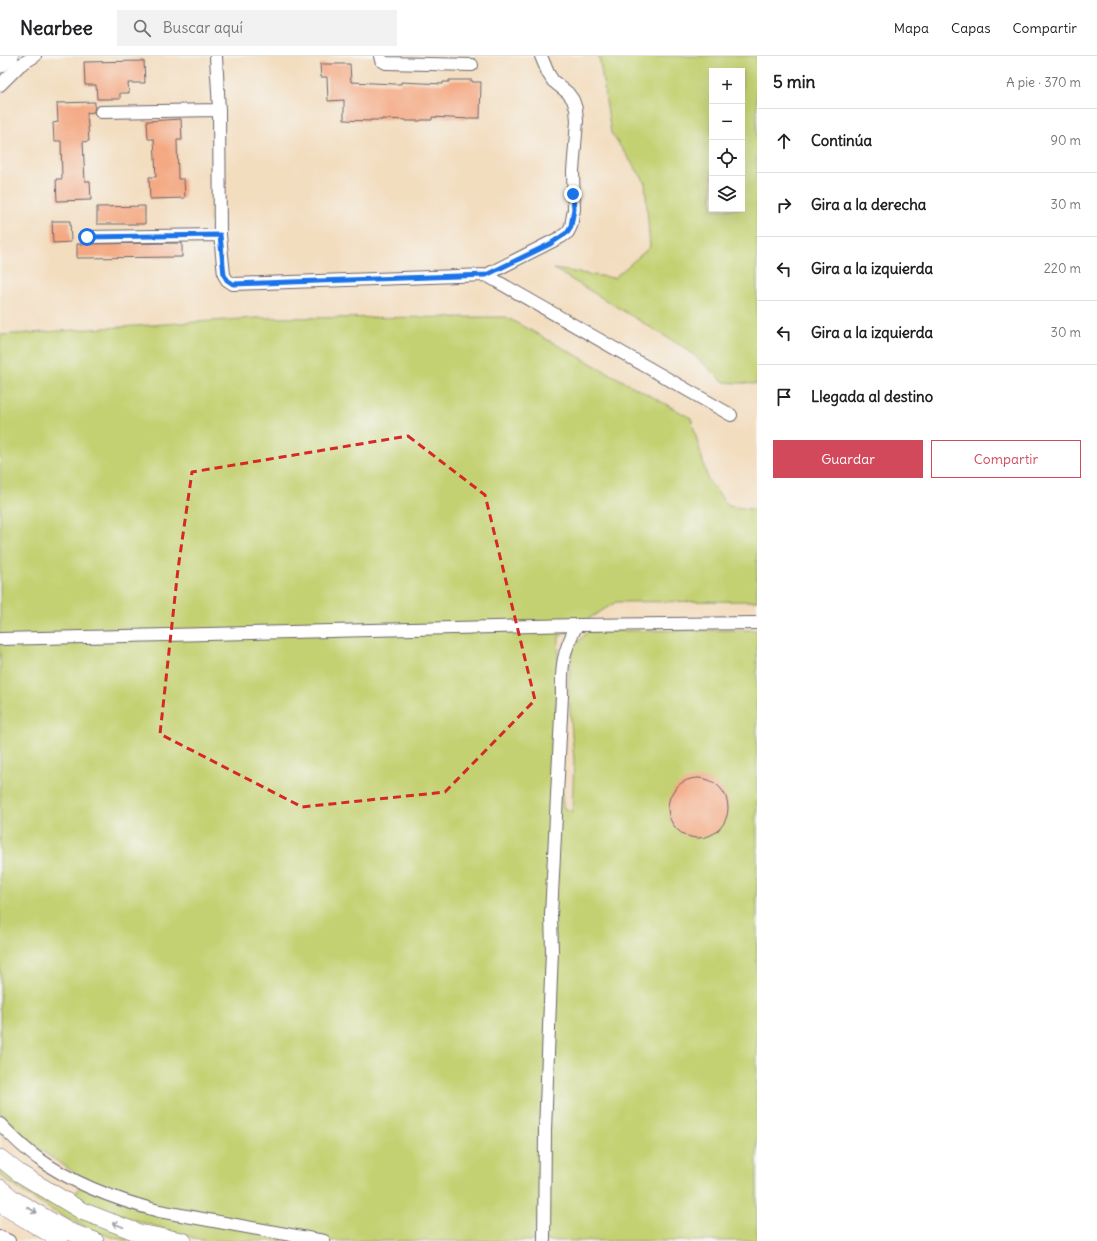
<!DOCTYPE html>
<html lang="es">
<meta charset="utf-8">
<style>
:root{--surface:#fff;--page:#f2f2f2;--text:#202124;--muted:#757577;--line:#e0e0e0;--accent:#d1495b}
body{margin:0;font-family:Delius,sans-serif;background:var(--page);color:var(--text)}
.controls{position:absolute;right:12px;top:12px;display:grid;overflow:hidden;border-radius:0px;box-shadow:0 4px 16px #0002}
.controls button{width:36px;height:36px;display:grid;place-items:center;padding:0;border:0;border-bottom:1px solid var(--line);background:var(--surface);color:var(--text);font:20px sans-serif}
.stop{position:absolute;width:12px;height:12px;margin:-9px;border:3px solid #1a73e8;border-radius:50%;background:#fff}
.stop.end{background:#1a73e8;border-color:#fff;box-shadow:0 1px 4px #0008}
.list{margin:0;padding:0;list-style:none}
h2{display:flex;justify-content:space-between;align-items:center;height:52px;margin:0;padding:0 16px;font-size:17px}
h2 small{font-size:13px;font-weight:400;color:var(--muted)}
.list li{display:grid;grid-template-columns:26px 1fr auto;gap:12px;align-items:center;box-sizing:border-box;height:64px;padding:0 16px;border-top:1px solid var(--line)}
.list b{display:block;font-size:15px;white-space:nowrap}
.list em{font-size:13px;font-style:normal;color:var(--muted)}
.actions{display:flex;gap:8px;padding:12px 16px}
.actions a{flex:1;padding:9px 0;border:1px solid var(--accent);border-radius:0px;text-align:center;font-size:14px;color:var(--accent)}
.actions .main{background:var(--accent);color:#fff}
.icon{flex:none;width:22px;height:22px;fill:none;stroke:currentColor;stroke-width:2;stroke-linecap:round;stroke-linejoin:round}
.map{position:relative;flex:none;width:757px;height:1185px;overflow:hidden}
header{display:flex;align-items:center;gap:24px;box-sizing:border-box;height:56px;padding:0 20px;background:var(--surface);border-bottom:1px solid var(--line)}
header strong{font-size:19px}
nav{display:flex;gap:22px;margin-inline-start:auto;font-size:14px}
.search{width:280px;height:36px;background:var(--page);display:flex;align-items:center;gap:10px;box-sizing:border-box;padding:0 14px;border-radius:0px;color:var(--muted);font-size:15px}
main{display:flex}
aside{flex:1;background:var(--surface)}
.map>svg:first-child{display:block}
</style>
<header>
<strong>Nearbee</strong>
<div class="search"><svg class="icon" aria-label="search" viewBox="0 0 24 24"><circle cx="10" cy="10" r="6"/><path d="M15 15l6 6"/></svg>Buscar aquí</div>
<nav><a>Mapa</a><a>Capas</a><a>Compartir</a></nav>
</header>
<main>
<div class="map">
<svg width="757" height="1185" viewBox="0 0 757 1185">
<rect width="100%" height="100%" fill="#f6f6f2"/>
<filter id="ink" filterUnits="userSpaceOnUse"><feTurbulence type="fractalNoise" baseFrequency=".025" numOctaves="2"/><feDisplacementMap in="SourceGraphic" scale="8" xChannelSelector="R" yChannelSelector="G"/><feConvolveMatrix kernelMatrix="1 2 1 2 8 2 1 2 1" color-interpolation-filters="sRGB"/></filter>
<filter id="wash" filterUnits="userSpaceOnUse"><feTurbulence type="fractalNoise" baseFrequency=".012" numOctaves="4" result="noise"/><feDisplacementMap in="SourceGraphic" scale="16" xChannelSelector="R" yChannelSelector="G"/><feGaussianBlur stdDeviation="0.9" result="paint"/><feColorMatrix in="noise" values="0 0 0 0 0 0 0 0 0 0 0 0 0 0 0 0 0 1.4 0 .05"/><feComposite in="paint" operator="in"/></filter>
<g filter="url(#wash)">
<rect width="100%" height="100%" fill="#f3ddbf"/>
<!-- green -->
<path fill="#c4d172" stroke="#737a56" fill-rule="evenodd" d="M 599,0 L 757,0 L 757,328 L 724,326 L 688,294 L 554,213 L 614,222 L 650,191 L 645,126 L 611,77 ZM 712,15 L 742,15 L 742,153 L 712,153 Z
M 506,261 L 691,362 L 708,424 L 728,450 L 757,454 L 757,545 L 616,546 L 559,581 L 556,653 L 563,751 L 572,756 L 574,704 L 568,628 L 572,593 L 588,575 L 757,574 L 757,1185 L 205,1185 L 93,1152 L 72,1143 L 84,1123 L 30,1087 L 0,1057 L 0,279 L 256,262 Z
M 0,1109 L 159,1185 C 148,1185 133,1185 122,1184 C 78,1172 36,1147 0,1119 Z"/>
<g id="blocks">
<!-- building -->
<path fill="#f4a983" d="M 144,5 L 145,27 L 128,27 L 129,37 L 120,37 L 120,43 L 97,43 L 96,29 L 85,29 L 84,6 Z
M 320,8 L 350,8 L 351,26 L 395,28 L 401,28 L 401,26 L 443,28 L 443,26 L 449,26 L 449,24 L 472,24 L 472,26 L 481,26 L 480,62 L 468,62 L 469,63 L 432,61 L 432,64 L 421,64 L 420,65 L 406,65 L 406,64 L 382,63 L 382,64 L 370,64 L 370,65 L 344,64 L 344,44 L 328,45 L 327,21 L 321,21 Z
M 95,46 L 94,56 L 87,57 L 89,85 L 83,86 L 85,125 L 90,125 L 91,144 L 57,145 L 56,123 L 62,123 L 61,85 L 54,85 L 53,67 L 58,66 L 57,47 Z
M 181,63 L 182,84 L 177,84 L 178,123 L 184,123 L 185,142 L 150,143 L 149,121 L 156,121 L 154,83 L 148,83 L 147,65 Z
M 145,150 L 145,168 L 97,168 L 97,151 Z
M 52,165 L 70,165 L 71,186 L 53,187 Z
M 182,187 L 182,201 L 77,202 L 77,188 Z
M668 752a30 30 0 1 1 60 0a30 30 0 1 1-60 0Z"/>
</g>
</g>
<g filter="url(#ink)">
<use href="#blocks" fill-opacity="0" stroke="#6b6369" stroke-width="1"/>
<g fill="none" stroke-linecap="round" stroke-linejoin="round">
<defs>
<path id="minor" d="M 216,0 L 219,54 L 220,179 L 224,219 L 227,224 L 233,228 L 486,219 L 561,181 L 568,176 L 571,170 L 574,153 L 573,115 L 577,65 L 576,53 L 573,44 L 568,37 L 553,25 L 548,17 L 541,0
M 380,0 L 381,4 L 386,7 L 472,9
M 0,29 L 20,9 L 35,0
M 101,56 L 219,54
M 87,181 L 220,179
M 486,219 L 731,359
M 0,583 L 577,569 L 757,567
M 0,1068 C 12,1080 24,1093 39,1103 C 75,1129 117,1144 159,1155 L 324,1185
M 0,1181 L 9,1185
M 544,1185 L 545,1075 L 552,895 L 551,859 L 562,640 C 561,610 563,595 577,569"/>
<path id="major" d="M 0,1149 L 60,1185"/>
<path id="highway" d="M 0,8 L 10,0
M 0,1102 L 19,1117 L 82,1155 L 139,1177 L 183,1185
M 0,1132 L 13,1143 L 68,1175 L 95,1185"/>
</defs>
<!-- minor casing -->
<use href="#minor" stroke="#6b6369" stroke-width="14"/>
<!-- major casing -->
<use href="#major" stroke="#6b6369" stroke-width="16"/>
<!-- highway casing -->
<use href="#highway" stroke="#6b6369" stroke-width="18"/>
<!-- minor -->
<use href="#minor" stroke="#fff" stroke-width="12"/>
<!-- major -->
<use href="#major" stroke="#fff" stroke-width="15"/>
<!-- highway -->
<use href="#highway" stroke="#fff" stroke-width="17"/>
</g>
<!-- one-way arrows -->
<defs><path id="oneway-shaft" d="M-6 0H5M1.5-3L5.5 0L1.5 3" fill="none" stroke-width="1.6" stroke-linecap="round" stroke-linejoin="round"/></defs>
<g stroke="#9c9ca7">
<use href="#oneway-shaft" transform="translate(32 1154) rotate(30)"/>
<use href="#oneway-shaft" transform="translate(118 1169) rotate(-159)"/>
</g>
</g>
<g fill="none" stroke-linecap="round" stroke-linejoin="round" filter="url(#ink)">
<!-- route -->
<path stroke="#1a73e8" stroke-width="5" d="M 87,181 L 220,179 L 224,219 L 227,224 L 233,228 L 486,219 L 550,188 L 568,176 L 571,170 L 574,153 L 573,138"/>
</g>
<!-- marked area -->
<path fill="none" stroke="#d62828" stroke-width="3" stroke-dasharray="8 5" stroke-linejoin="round" d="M 408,380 L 485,439 L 535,644 L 445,736 L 302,751 L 160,678 L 178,513 L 192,416 Z"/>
</svg>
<div class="controls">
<button>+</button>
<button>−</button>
<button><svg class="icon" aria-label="locate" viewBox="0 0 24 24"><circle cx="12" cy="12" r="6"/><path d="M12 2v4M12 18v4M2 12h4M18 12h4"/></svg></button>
<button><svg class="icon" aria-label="layers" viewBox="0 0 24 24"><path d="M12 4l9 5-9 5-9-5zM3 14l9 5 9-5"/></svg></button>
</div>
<div class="stop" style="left:87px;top:181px"></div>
<div class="stop end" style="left:573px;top:138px"></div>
</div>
<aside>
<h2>5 min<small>A pie · 370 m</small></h2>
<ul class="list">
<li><svg class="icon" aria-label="ahead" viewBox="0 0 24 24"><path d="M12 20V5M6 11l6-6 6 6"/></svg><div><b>Continúa</b></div><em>90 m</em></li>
<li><svg class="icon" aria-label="right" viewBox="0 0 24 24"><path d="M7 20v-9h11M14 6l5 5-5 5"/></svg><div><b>Gira a la derecha</b></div><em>30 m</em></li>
<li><svg class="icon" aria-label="left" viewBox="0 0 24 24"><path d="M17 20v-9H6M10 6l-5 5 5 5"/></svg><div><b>Gira a la izquierda</b></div><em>220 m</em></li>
<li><svg class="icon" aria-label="left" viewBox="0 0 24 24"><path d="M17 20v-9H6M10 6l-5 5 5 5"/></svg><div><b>Gira a la izquierda</b></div><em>30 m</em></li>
<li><svg class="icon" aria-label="arrive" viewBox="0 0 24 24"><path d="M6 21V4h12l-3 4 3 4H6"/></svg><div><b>Llegada al destino</b></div></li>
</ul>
<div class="actions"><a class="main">Guardar</a><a>Compartir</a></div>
</aside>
</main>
